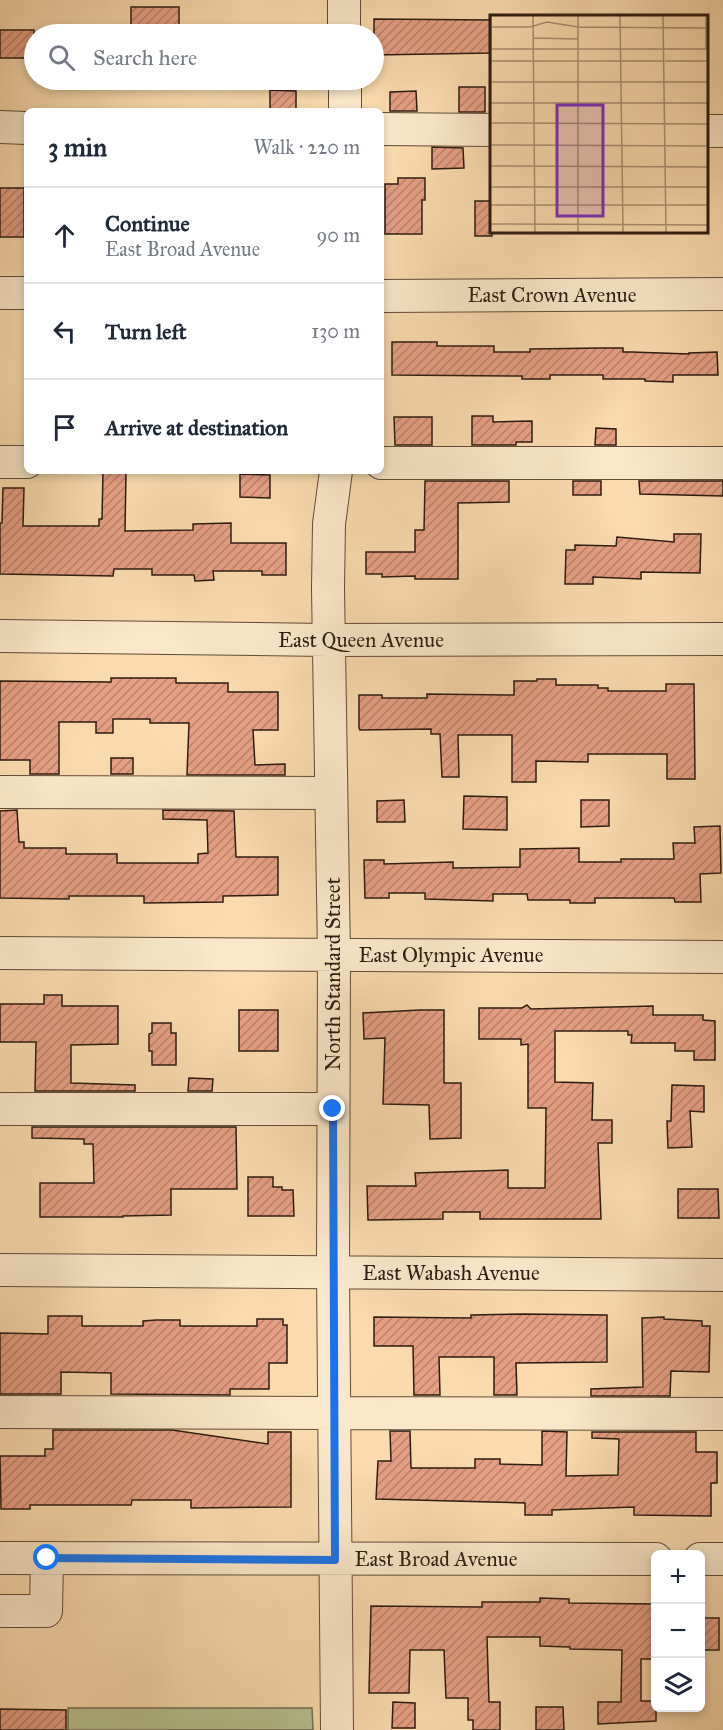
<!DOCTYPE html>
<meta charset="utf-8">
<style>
:root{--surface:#fff;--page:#f6f6f7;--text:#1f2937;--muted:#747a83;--line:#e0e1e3}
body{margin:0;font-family:"IM FELL Great Primer",serif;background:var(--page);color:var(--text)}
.controls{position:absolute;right:18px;bottom:18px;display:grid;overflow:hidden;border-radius:9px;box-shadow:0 3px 9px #0003}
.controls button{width:54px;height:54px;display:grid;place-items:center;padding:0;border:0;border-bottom:2px solid var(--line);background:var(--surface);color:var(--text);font:30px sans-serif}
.stop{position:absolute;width:18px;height:18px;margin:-14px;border:4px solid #1a73e8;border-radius:50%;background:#fff}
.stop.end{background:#1a73e8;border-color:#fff;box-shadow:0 2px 6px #0008}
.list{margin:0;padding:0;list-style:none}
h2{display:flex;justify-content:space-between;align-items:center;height:78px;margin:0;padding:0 24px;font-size:26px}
h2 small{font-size:20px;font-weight:400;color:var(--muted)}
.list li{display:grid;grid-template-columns:39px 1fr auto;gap:18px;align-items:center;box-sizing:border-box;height:96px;padding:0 24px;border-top:2px solid var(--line)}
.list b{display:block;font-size:22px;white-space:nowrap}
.list p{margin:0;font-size:20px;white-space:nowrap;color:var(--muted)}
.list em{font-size:20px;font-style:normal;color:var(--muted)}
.icon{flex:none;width:33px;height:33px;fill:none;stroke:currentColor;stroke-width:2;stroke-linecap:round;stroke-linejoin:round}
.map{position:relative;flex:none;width:723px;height:1730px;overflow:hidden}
.search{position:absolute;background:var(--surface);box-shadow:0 3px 9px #0003;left:24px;top:24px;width:360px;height:66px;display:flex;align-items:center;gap:15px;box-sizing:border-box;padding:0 21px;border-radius:33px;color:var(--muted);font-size:22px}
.panel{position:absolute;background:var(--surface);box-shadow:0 3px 9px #0003;left:24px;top:108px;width:360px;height:366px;border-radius:9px}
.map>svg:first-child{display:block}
</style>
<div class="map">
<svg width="723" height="1730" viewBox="0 0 723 1730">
<defs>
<pattern id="building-hatch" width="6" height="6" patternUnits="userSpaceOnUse" patternTransform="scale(1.5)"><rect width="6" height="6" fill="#e69f85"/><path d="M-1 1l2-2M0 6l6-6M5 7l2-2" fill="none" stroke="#bb816b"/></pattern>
</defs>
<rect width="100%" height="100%" fill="#f9dbaf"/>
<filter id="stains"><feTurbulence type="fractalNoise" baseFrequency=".00333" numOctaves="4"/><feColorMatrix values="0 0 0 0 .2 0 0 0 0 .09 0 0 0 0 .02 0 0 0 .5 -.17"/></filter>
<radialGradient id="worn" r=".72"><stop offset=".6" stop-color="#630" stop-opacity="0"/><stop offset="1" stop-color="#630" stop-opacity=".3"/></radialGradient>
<!-- grass -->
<path fill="#b7c190" stroke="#726e51" stroke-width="1.5" d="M 68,1708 L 312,1708 L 313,1730 L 68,1730 Z"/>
<!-- building -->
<path fill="url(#building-hatch)" stroke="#2d1c12" stroke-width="1.5" d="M 131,7 L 179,7 L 179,34 L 131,34 Z
M 374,19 L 492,20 L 492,53 L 374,55 Z
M 0,30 L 34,30 L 34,58 L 0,58 Z
M 459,87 L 485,87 L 485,112 L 459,112 Z
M 270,90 L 296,91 L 296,111 L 270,111 Z
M 416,91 L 417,111 L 390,111 L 390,92 Z
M 432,147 L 463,148 L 464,168 L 432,169 Z
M 398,178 L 425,178 L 425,200 L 422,200 L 422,234 L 385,234 L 385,184 L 398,184 Z
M 0,188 L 24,188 L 24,237 L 0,237 Z
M 475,201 L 492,201 L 492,236 L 475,236 Z
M 392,342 L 437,342 L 437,346 L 494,346 L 494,352 L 530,352 L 530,349 L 603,348 L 623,348 L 623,352 L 632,352 L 689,354 L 689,353 L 717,352 L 718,375 L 673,375 L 673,382 L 645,381 L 645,379 L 603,379 L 603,375 L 550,375 L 550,379 L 522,379 L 522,376 L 392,375 Z
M 472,416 L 493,416 L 493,422 L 532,421 L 532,442 L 516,442 L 516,445 L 472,445 Z
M 394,417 L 432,417 L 432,445 L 395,445 Z
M 596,428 L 616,429 L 616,445 L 595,445 Z
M 103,471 L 126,472 L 125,531 L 193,530 L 193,524 L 231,523 L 231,543 L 286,543 L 286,575 L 262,575 L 262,571 L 213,571 L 214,580 L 195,581 L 194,575 L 152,575 L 152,569 L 114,569 L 113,576 L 0,574 L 0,523 L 2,523 L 3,488 L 24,488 L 23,526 L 99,526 L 99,519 L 102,519 Z
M 240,474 L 270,475 L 270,498 L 240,497 Z
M 425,481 L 509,481 L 509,502 L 458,503 L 458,579 L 415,579 L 415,576 L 382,577 L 382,574 L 366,574 L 366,552 L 415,552 L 415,530 L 424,530 Z
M 573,481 L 601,481 L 601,495 L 573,495 Z
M 639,481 L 723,481 L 723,496 L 640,494 Z
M 674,534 L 701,534 L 700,573 L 641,572 L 641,579 L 593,577 L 593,584 L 565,584 L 566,550 L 575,550 L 575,545 L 616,546 L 617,537 L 674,542 Z
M 111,678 L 176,678 L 176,683 L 228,683 L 228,692 L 278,692 L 278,730 L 253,730 L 255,765 L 285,764 L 285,775 L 187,775 L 189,723 L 150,723 L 150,719 L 113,719 L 113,733 L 96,733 L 96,722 L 59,722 L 59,774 L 30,774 L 30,760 L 0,760 L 0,681 L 111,682 Z
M 537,679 L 556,679 L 556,685 L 598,685 L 598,688 L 608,688 L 608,691 L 666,691 L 666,684 L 694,684 L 695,779 L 667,779 L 667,754 L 588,754 L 588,762 L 536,761 L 536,782 L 512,782 L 512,735 L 458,735 L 459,777 L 442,777 L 440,734 L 431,734 L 431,729 L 360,730 L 359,728 L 359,695 L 382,695 L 382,698 L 427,698 L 427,694 L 514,695 L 514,681 L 537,681 Z
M 111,758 L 133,758 L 133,774 L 111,774 Z
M 464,796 L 507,797 L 507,830 L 463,829 Z
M 404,800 L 405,822 L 377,822 L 377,801 Z
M 581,800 L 609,800 L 609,826 L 581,827 Z
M 17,810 L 19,842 L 24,842 L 24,848 L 66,848 L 66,854 L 117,854 L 117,863 L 198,863 L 198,854 L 208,853 L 207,820 L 163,819 L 163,810 L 234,811 L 236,857 L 278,857 L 278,895 L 223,896 L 223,902 L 144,903 L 144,896 L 69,896 L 69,899 L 0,898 L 0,811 Z
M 720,826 L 721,873 L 700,874 L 701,902 L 675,902 L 674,898 L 595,898 L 595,903 L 570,903 L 570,900 L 528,900 L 527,894 L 493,894 L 493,901 L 425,899 L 425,893 L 389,893 L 389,898 L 365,898 L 364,860 L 384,860 L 384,864 L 453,862 L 453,868 L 520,867 L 520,849 L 579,848 L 579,862 L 621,862 L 621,859 L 674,859 L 673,843 L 695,843 L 694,827 Z
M 44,995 L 62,995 L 62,1006 L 118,1006 L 118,1044 L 71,1045 L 71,1083 L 135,1085 L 135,1091 L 35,1091 L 36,1042 L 0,1042 L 0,1004 L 44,1004 Z
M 527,1005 L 531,1009 L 653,1006 L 653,1015 L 703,1015 L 703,1020 L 715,1021 L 715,1060 L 694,1060 L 694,1051 L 675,1051 L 675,1043 L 631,1043 L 632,1035 L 628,1035 L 628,1031 L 555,1031 L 555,1082 L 593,1083 L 592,1120 L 612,1120 L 612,1143 L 598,1143 L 601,1219 L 480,1219 L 480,1212 L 443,1212 L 443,1219 L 368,1220 L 367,1186 L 416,1186 L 415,1173 L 508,1170 L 508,1188 L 545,1188 L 546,1108 L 528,1108 L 528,1044 L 521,1045 L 521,1039 L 479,1039 L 479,1008 L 522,1008 Z
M 239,1010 L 278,1010 L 278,1051 L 239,1051 Z
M 420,1010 L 444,1010 L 444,1083 L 461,1083 L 461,1138 L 430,1139 L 429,1105 L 383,1104 L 385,1038 L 364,1039 L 363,1013 Z
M 152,1023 L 171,1023 L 171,1033 L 176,1033 L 176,1065 L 152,1065 L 152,1051 L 149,1051 L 149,1034 L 152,1033 Z
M 189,1078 L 213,1079 L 212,1091 L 188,1091 Z
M 672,1085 L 704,1086 L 704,1112 L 690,1111 L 692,1147 L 668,1148 L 667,1121 L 671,1121 Z
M 32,1127 L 236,1127 L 237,1189 L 171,1189 L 171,1215 L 123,1216 L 123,1217 L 40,1217 L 40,1183 L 94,1183 L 93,1144 L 84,1144 L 84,1139 L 32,1138 Z
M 248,1177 L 273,1177 L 273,1187 L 282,1187 L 282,1190 L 293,1190 L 294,1216 L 248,1216 Z
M 678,1189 L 718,1189 L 719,1218 L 678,1218 Z
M 524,1314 L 607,1315 L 607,1362 L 516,1363 L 517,1395 L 494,1395 L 494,1357 L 439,1357 L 440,1395 L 414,1395 L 413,1346 L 374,1346 L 374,1317 L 471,1318 L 471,1315 Z
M 48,1316 L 82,1316 L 82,1326 L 143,1326 L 143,1321 L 156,1320 L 180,1320 L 180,1326 L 257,1326 L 257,1319 L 283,1319 L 283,1325 L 287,1325 L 287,1363 L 269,1363 L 269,1389 L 230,1389 L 230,1395 L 111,1394 L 111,1373 L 61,1372 L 61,1394 L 0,1394 L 0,1333 L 48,1334 Z
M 664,1317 L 664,1319 L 702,1321 L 702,1326 L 710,1326 L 709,1372 L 671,1371 L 670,1396 L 591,1396 L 591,1389 L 643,1387 L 642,1318 Z
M 53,1430 L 172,1430 L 268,1444 L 268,1432 L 291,1432 L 291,1507 L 191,1508 L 191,1500 L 132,1500 L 131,1505 L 30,1505 L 30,1509 L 1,1509 L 0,1456 L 45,1456 L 45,1449 L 53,1449 Z
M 390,1431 L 410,1431 L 411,1468 L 475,1468 L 475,1459 L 500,1459 L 500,1464 L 542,1465 L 542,1431 L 567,1432 L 566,1476 L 618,1475 L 619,1439 L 592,1438 L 592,1432 L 696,1432 L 696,1452 L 717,1452 L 717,1483 L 711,1483 L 711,1516 L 634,1515 L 634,1507 L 552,1510 L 552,1515 L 525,1515 L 525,1503 L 376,1499 L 378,1461 L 391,1461 Z
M 540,1598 L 569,1599 L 569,1603 L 656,1604 L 656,1659 L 641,1659 L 641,1701 L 656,1701 L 656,1721 L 598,1724 L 598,1702 L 621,1702 L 622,1650 L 570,1649 L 570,1647 L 540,1646 L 540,1637 L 487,1637 L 489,1702 L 500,1702 L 500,1730 L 473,1730 L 473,1720 L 468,1720 L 468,1698 L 446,1698 L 444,1650 L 410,1650 L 409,1693 L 369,1693 L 371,1606 L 482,1607 L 482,1602 L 540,1602 Z
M 700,1618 L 719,1618 L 719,1650 L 700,1650 Z
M 393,1702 L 415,1703 L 415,1728 L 392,1728 Z
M 536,1707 L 563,1707 L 564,1730 L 536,1730 Z
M 0,1709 L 66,1710 L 66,1730 L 0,1730 Z"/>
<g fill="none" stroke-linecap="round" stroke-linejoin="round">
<defs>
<path id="minor" d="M 344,0 L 344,34
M 345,80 L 345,111
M 0,127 L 27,128
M 381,129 L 492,130
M 706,131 L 723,131
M 0,293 L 27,293
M 381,296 L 723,294
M 0,462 L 27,462
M 381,463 L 723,463
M 336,471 L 329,524 L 328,588 L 334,955 L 333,1273 L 337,1730
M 0,636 L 328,640 L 723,639
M 0,792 L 330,793
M 0,953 L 723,957
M 0,1109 L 333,1109
M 0,1270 L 723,1275
M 0,1412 L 723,1414
M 0,1558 L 656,1559
M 700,1559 L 723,1559
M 0,1611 L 46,1611 L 47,1558"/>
</defs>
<!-- minor casing -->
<use href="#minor" stroke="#604c39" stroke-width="34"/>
<!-- minor -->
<use href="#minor" stroke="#fbe8cb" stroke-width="32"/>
</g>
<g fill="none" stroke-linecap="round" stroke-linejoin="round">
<!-- route -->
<path stroke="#1a73e8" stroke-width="8" d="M 47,1558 L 335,1560 L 333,1109"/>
</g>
<g text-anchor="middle" stroke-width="5" stroke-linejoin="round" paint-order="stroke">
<!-- street labels -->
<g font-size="21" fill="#2d1c12" stroke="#fbe8cb">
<text x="552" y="302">East Crown Avenue</text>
<text x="361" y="647">East Queen Avenue</text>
<text x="451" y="962">East Olympic Avenue</text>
<text transform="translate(333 974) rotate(-90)" y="7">North Standard Street</text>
<text x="451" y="1280">East Wabash Avenue</text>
<text x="436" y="1566">East Broad Avenue</text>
</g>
</g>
<!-- overview -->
<g transform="translate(490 15)">
<rect width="218" height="218" fill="#f9dbaf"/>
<path fill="none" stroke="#a78f70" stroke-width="1.5" d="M 43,0 L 45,217M 88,0 L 88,217M 130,0 L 133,217M 173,0 L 176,217M 216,0 L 216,34M 1,12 L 40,12 L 57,7 L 88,12M 88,12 L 218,13M 43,23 L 88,24M 0,34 L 218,34M 1,46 L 173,46M 175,46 L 218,46M 1,67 L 218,67M 1,88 L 218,88M 1,108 L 218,109M 1,130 L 218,131M 1,151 L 218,152M 1,172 L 218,172M 1,190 L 218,190M 0,205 L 1,0M 0,209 L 218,210"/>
<path fill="#7b2cbf" fill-opacity="0.15" stroke="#7b2cbf" stroke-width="3" d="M 67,90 L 113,90 L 113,201 L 67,201 Z"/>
<rect width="218" height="218" fill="none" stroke="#2d1c12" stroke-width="3"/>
</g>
<rect width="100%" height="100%" filter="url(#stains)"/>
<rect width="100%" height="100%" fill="url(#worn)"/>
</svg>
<div class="controls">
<button>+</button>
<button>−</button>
<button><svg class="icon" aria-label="layers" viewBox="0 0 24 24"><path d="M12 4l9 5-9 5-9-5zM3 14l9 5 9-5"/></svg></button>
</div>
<div class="stop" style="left:47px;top:1558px"></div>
<div class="stop end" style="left:333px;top:1109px"></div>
<div class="search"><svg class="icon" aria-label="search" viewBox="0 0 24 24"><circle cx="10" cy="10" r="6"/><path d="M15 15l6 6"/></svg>Search here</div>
<section class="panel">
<h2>3 min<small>Walk · 220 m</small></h2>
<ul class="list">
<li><svg class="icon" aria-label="ahead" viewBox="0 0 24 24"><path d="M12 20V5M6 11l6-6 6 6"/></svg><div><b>Continue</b><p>East Broad Avenue</p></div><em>90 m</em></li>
<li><svg class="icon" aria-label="left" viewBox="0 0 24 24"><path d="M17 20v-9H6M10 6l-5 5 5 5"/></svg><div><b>Turn left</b></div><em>130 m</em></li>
<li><svg class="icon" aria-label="arrive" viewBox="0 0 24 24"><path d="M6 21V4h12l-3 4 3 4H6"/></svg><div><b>Arrive at destination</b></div></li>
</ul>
</section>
</div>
